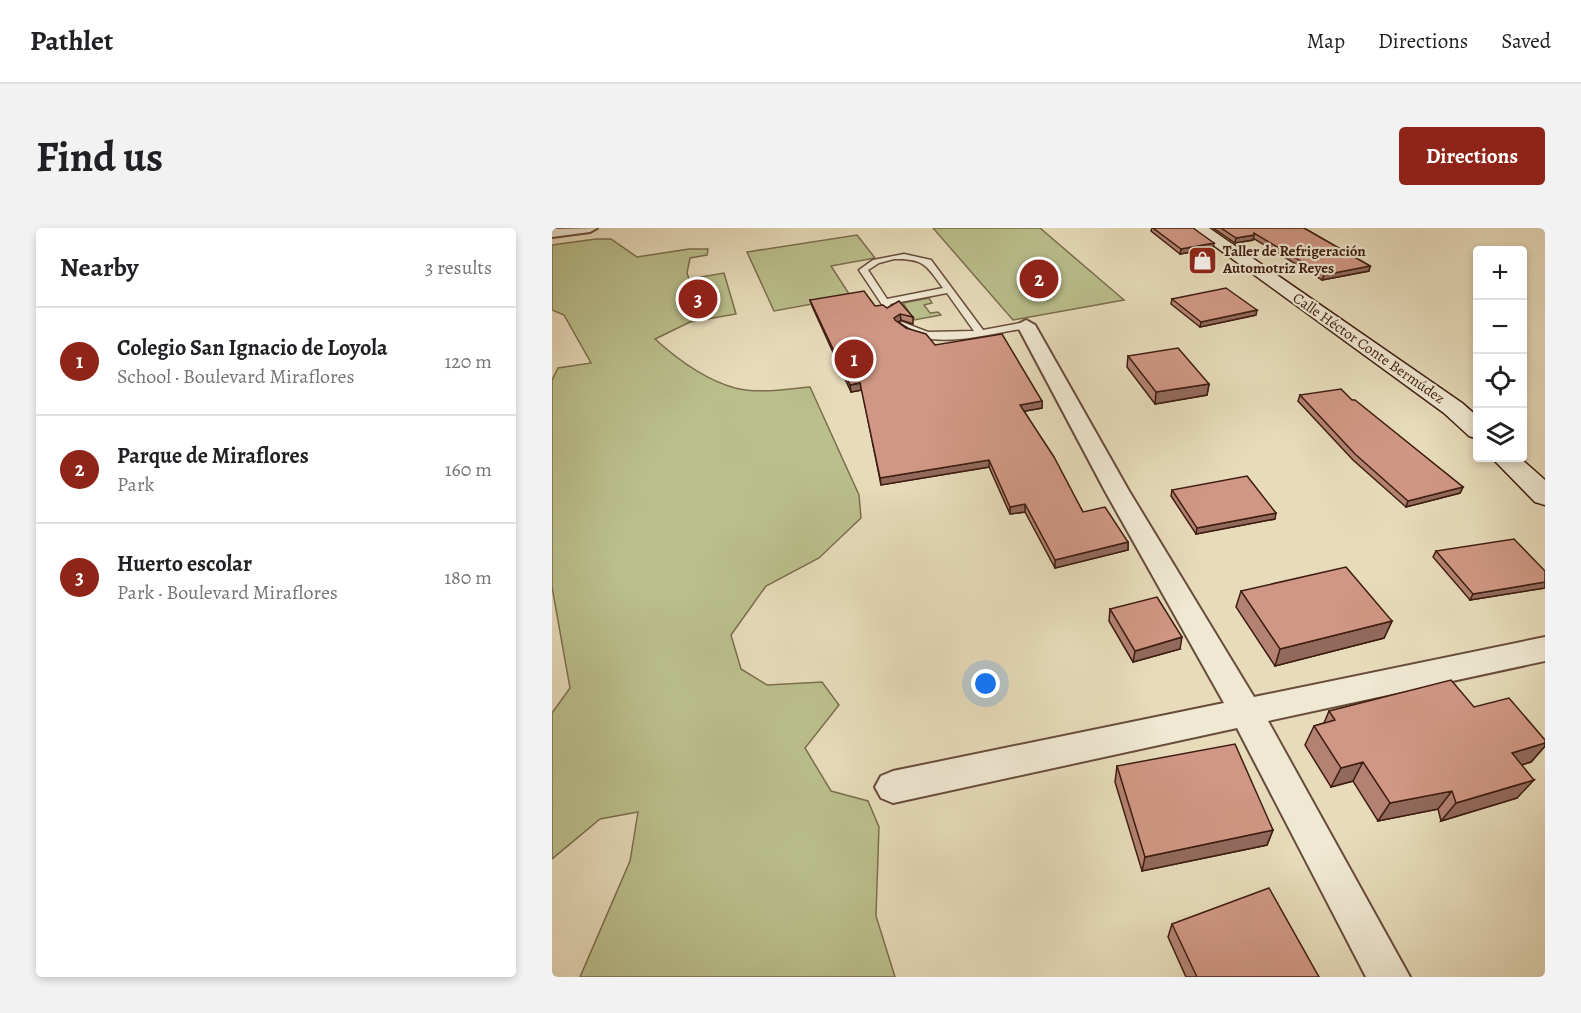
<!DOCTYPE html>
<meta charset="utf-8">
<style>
:root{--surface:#fff;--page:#f2f2f2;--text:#202124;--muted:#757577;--line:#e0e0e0;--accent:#8f2418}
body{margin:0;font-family:Alegreya,serif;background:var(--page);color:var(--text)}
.controls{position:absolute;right:18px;top:18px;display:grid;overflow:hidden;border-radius:6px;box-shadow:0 3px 9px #0003}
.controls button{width:54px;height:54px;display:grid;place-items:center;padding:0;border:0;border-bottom:2px solid var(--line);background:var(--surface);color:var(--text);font:30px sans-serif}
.you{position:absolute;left:434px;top:456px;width:21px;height:21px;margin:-15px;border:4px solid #fff;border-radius:50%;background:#1a73e8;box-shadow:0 0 0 9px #1a73e833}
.badge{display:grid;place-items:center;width:39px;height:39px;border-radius:50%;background:var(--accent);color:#fff;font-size:20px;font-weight:700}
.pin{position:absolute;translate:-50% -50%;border:3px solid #fff;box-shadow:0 2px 6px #0006}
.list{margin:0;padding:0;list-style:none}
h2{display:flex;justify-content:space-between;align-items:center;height:78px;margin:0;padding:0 24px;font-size:26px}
h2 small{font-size:20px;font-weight:400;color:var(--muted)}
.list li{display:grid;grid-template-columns:39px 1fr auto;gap:18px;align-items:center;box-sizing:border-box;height:108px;padding:0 24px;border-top:2px solid var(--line)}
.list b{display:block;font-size:22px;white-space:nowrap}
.list p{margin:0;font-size:20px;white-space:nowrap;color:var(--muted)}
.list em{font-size:20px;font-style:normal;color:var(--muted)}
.icon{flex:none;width:33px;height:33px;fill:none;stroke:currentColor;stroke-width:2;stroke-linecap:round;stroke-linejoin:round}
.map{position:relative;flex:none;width:993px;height:749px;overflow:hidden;border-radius:6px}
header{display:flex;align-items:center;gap:36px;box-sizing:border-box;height:84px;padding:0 30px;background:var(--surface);border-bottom:2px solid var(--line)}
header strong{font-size:28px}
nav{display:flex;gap:33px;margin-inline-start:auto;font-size:21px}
.intro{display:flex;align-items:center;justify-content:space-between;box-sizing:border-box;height:144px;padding:0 36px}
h1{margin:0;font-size:42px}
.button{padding:15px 27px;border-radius:6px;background:var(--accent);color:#fff;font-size:21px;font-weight:700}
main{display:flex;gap:36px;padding:0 36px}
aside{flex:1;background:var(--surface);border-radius:6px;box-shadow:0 3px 9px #0003}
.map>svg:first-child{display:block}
</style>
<header>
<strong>Pathlet</strong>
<nav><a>Map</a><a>Directions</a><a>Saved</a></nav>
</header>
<div class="intro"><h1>Find us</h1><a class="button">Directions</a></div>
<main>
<aside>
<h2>Nearby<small>3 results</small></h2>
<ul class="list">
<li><span class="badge">1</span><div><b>Colegio San Ignacio de Loyola</b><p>School · Boulevard Miraflores</p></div><em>120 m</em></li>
<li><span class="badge">2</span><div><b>Parque de Miraflores</b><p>Park</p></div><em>160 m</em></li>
<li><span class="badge">3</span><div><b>Huerto escolar</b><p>Park · Boulevard Miraflores</p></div><em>180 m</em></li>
</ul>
</aside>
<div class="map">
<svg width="993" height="749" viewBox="0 0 993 749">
<rect width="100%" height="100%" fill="#e7dbba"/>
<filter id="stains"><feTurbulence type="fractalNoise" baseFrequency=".00333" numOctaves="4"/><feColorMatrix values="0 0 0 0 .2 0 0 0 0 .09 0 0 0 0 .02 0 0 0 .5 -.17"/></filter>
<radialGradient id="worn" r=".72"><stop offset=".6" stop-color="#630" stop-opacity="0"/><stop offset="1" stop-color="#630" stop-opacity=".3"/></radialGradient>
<!-- green -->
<path fill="#babf8c" stroke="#7c6e4e" stroke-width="1.5" d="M 381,0 L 488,0 L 572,72 L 461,92 Z
M 305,7 L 323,30 L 279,38 L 299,69 L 222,83 L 195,24 Z
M 44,11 L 59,11 L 85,29 L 137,21 L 156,21 L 155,27 L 138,30 L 135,45 L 137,51 L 172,45 L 184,86 L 138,94 L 103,111 C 125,131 154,152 183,160 C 207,166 234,161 258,159 L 307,267 L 309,290 L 267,330 L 214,358 L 179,407 L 189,441 L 215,457 L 270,454 L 287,477 L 253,520 L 279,563 L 316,573 L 327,599 L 324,688 L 343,749 L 28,749 L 78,633 L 86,584 L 48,591 L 0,631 L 0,485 L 18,460 L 0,359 L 0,152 L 6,140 L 39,135 L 12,87 L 0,82 L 0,17 Z
M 377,70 L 380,75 L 372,77 L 378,85 L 386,84 L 389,87 L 362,92 L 351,75 Z"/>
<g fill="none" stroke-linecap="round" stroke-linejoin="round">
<defs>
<path id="lane" d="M 352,26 L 379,32 L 431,102 L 474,94 L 479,97 C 472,102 460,102 452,104 C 420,110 371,121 345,97 L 350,94 L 376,104 L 422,103 L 395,65 L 338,76 L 343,82 L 335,84 L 307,42 L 321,32 ZM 342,31 C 372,30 375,38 391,60 L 335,71 L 316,42 L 327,35 Z"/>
<path id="street" d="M 45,0 L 38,4 L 0,9 L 0,1 Z
M 474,92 L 483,97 L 577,263 L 702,469 L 993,409 L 993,433 L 716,493 L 858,749 L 814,749 L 685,500 L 341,575 L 329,570 L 323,559 L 329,548 L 341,543 L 672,475 L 553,263 L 465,97 Z"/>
<path id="secondary" d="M 638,0 L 657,0 L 910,175 L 926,189 L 926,211 L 917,208 L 892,185 Z
M 940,230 L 968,230 L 993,252 L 993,277 L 983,274 Z"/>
</defs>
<!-- lane casing -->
<use href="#lane" stroke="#684c3b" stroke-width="3"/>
<!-- street casing -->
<use href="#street" stroke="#684c3b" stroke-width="4"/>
<!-- secondary casing -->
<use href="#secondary" stroke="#3e1d11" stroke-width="3"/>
<!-- lane -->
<use href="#lane" fill="#efe8d2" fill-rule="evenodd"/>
<!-- street -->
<use href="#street" fill="#efe8d2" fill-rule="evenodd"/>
<!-- secondary -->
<use href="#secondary" fill="#efe8d2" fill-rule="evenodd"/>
</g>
<!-- wall -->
<path fill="#b38272" stroke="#3e1d11" stroke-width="1.5" d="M 600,0 L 641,0 L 661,20 L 628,26 L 599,3 Z
M 661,0 L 752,0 L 818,38 L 817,43 L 770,52 L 701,10 L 701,12 L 683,15 Z
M 620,71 L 704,87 L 648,99 L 619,76 Z
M 258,72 L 335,80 L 361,89 L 361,96 L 349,92 L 346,94 L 383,117 L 490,173 L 490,180 L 472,183 L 531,284 L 576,314 L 576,322 L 503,340 L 473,284 L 458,286 L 437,239 L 329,257 L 310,162 L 299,164 L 260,78 Z
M 576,128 L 657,156 L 655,167 L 603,176 L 575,139 Z
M 748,167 L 800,172 L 911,259 L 908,265 L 854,279 L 801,232 L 746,173 Z
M 620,262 L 723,291 L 644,306 L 619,268 Z
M 884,323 L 993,343 L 993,360 L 918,372 L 881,329 Z
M 689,363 L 840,393 L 832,410 L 723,438 L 684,379 Z
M 558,381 L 628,421 L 581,434 L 557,393 Z
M 922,479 L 993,512 L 993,518 L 979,534 L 970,537 L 965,570 L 889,593 L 886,581 L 826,593 L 801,553 L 779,559 L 753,517 L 762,498 L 772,495 L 777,483 Z
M 565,538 L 721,602 L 715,617 L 590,643 L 563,554 Z
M 620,696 L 767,749 L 634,749 L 616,709 Z"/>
<!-- shaded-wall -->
<path fill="#926a5c" stroke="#3e1d11" stroke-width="1.5" d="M 702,7 L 701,12 L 683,15 L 684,10 Z
M 662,15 L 661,20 L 628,26 L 629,21 Z
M 818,38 L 817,43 L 770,52 L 772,47 Z
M 705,82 L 704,87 L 648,99 L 649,94 Z
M 348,86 L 349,92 L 343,96 L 342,90 Z
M 308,155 L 310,162 L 299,164 L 298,157 Z
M 657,156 L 655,167 L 603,176 L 604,164 Z
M 490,173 L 490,180 L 468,184 L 468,177 Z
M 437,232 L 437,239 L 329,257 L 328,250 Z
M 911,259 L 908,265 L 854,279 L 856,273 Z
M 473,276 L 473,284 L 458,286 L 458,279 Z
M 724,285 L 723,291 L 644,306 L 645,300 Z
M 576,314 L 576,322 L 503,340 L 503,332 Z
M 993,354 L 993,360 L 918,372 L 921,366 Z
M 840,393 L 832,410 L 723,438 L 728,421 Z
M 630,409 L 628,421 L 581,434 L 583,423 Z
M 993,515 L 993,518 L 979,534 L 944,544 L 960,525 Z
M 811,534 L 801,553 L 779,559 L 789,540 Z
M 982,552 L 965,570 L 889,593 L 904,575 Z
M 900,563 L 886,581 L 826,593 L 838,575 Z
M 721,602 L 715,617 L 590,643 L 593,629 Z"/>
<!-- building -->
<path fill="#d09784" stroke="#3e1d11" stroke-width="1.5" d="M 601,0 L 641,0 L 662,15 L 629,21 Z
M 669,0 L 752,0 L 818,38 L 772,47 L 702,5 L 702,7 L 684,10 Z
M 674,60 L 705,82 L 649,94 L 620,71 Z
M 312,63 L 323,78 L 331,77 L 335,80 L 347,73 L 361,89 L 348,86 L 342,90 L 343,92 L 354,100 L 374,106 L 383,117 L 450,106 L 490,173 L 468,177 L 502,229 L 531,284 L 553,279 L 576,314 L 503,332 L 473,276 L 458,279 L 437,232 L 328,250 L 308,155 L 298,157 L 258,72 Z
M 626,120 L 657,156 L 604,164 L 576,128 Z
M 789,161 L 800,172 L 803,172 L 911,259 L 856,273 L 803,226 L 748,167 Z
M 695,248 L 724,285 L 645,300 L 620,262 Z
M 962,311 L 993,343 L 993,354 L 921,366 L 884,323 Z
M 794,339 L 840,393 L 728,421 L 689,363 Z
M 605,369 L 630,409 L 583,423 L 558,381 Z
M 899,452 L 922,479 L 957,470 L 993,512 L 993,515 L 960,525 L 982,552 L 904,575 L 900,563 L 838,575 L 811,534 L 789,540 L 762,498 L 783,492 L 777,483 Z
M 683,516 L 721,602 L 593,629 L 565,538 Z
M 717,660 L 767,749 L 645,749 L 620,696 Z"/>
<!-- icons -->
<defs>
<symbol id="shop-square" viewBox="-11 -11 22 22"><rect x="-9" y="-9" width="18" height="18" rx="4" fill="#8f2418" stroke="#efe8d2"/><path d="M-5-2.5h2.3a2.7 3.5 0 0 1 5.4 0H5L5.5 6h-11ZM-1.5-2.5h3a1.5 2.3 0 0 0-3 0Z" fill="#fff"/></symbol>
</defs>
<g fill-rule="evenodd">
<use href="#shop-square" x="634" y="16" width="33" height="33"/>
</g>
<g text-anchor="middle" stroke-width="4.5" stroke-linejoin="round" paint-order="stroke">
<!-- far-poi labels -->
<g font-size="15" font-weight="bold" fill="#3e1d11" stroke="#efe8d2" text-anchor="start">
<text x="671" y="28">Taller de Refrigeración<tspan x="671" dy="17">Automotriz Reyes</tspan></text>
</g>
<!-- far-street labels -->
<g font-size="15" fill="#3e1d11" stroke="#efe8d2">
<text transform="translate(817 120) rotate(35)" y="5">Calle Héctor Conte Bermúdez</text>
</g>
</g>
<rect width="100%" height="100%" filter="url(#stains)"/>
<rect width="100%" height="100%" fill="url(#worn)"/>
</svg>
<div class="controls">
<button>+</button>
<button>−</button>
<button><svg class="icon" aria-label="locate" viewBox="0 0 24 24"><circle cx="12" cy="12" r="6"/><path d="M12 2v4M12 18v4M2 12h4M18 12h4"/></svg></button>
<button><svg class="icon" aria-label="layers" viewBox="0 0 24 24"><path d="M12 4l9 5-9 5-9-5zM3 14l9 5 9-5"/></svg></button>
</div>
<div class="you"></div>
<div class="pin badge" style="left:302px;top:131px">1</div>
<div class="pin badge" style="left:487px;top:51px">2</div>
<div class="pin badge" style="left:146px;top:71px">3</div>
</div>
</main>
